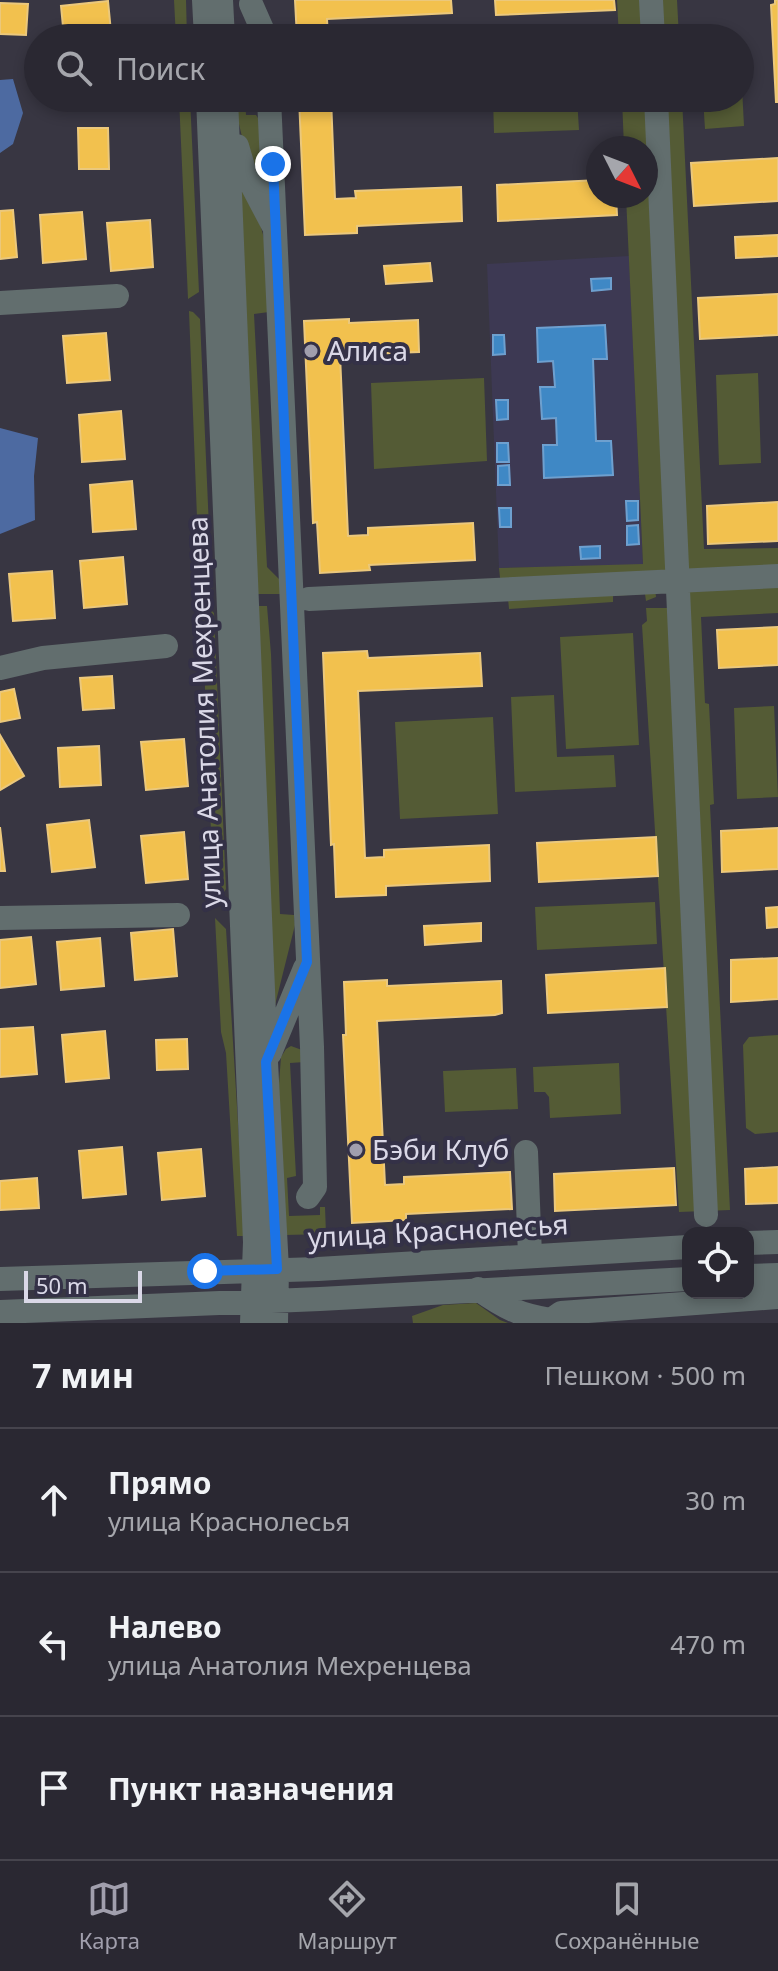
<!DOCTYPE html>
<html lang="ru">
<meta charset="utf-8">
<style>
:root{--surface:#2a2832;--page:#36343e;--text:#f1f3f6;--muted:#a5a6ac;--line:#46444d;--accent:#a19fad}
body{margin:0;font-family:"Noto Sans",sans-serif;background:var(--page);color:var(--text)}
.controls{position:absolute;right:24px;bottom:24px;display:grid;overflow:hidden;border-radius:16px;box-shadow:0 4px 12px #0003}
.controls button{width:72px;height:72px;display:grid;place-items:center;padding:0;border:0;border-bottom:2px solid var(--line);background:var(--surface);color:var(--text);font:40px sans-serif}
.compass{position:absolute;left:586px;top:136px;width:72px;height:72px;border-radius:50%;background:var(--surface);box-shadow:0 4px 12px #0003;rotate:132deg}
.scale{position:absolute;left:24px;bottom:20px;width:118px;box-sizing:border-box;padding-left:8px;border:4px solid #dad8e7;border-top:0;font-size:22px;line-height:28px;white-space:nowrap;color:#dad8e7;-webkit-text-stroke:6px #343147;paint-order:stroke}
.stop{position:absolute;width:24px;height:24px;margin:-18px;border:6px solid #1a73e8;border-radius:50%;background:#fff}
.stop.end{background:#1a73e8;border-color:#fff;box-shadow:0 2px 8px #0008}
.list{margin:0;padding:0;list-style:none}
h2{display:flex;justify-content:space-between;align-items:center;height:104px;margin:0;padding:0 32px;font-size:34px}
h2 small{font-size:26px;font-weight:400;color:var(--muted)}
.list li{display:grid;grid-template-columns:52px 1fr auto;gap:24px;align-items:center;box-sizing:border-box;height:144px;padding:0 32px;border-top:2px solid var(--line)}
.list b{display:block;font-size:30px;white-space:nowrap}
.list p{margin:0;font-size:26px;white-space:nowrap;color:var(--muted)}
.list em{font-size:26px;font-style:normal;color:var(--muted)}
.icon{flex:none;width:44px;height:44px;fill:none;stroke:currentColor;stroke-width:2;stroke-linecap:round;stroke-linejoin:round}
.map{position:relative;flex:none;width:778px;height:1323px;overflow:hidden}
.search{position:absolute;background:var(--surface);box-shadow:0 4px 12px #0003;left:24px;right:24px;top:24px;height:88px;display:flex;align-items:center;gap:20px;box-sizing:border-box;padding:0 28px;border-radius:44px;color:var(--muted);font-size:30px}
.sheet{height:536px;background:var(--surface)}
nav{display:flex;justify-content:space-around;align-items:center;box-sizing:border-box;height:112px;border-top:2px solid var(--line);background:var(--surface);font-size:22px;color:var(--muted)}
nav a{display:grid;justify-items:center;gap:4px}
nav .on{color:var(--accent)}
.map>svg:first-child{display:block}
</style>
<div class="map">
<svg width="778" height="1323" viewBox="0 0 778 1323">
<rect width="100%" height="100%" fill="#383642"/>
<!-- built -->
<path fill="#3d3953" d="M 629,256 L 643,565 L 499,568 L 487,264 Z"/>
<!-- green -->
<path fill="#545b35" d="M 174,0 L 186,0 L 187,38 L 176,38 Z
M 617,0 L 677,0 L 679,38 L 619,38 Z
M 740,49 L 744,126 L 705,129 L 703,98 L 740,98 Z
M 179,98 L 190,98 L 199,292 L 188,299 Z
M 233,98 L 245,98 L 246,115 L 256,115 L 260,121 L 262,163 L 257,166 L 248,163 Z
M 493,98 L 577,98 L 579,130 L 494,133 Z
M 622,98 L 682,98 L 704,549 L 778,548 L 778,613 L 701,617 L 705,703 L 709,704 L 714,804 L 710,805 L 730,1210 L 679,1212 L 642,625 L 647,621 L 646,608 L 673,608 L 680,578 L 501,587 L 499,568 L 643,564 L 626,196 L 646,196 L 646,148 L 624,148 Z
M 234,175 L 261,227 L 267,250 L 269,312 L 254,314 L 267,567 L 279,579 L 284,594 L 255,594 Z
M 189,311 L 193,312 L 200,319 L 212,598 L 204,599 L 200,595 Z
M 758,373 L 761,463 L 719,465 L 716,375 Z
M 484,378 L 487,461 L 374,469 L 371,383 Z
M 655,588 L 656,597 L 646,601 L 645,594 L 613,596 L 613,602 L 509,609 L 508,598 Z
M 256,606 L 267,606 L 271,654 L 280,914 L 294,915 L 295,925 L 274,1009 Z
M 211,610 L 214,613 L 226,889 L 219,901 L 214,904 L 202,615 L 204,611 Z
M 633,633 L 639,745 L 566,749 L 560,637 Z
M 554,695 L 557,757 L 614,755 L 616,787 L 515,792 L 511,697 Z
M 774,706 L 778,797 L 737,799 L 734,708 Z
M 493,717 L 498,814 L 400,819 L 395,722 Z
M 655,902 L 657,944 L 537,950 L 535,907 Z
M 215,918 L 226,929 L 245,1236 L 237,1236 L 226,1053 L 221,1032 Z
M 778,1035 L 778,1132 L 755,1134 L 746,1128 L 743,1045 L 749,1037 Z
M 291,1046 L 302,1050 L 305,1062 L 290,1063 L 296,1176 L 287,1178 L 289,1216 L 320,1215 L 320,1207 L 325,1207 L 326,1234 L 285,1235 L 278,1096 L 281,1057 L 286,1049 Z
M 619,1063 L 621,1114 L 550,1118 L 549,1097 L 545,1092 L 534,1092 L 533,1067 Z
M 516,1068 L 518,1109 L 445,1112 L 443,1071 Z
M 476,1303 L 500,1320 L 508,1323 L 413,1323 L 412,1316 L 443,1305 Z"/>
<!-- water -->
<path fill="#4d6aa1" d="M 13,79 L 23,113 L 13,144 L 0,153 L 0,80 Z
M 0,428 L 38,438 L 34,476 L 35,520 L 0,534 Z"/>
<!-- homes -->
<path fill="#f2c14e" stroke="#ebc87c" stroke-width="2" d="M 295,0 L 451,0 L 452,13 L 327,19 L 328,38 L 297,38 Z
M 495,0 L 614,0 L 615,10 L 496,15 Z
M 775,0 L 778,0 L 778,102 L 776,102 L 771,5 L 775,4 Z
M 108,1 L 111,32 L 64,37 L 61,6 Z
M 0,3 L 28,4 L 26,35 L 0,34 Z
M 76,98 L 95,98 L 95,104 L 77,105 Z
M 299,98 L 331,98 L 335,199 L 356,198 L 355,191 L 461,187 L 462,221 L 357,226 L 357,233 L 305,235 Z
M 78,128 L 108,128 L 109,169 L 79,169 Z
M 778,158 L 778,201 L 694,206 L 691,163 Z
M 598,180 L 598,196 L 616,196 L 617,215 L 498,221 L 497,185 Z
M 13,210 L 17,257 L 0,259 L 0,211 Z
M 82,212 L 86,259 L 43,263 L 40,215 Z
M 150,220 L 153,267 L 111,271 L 107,223 Z
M 778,235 L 778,256 L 736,258 L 735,237 Z
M 430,263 L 432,281 L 386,284 L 384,266 Z
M 778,294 L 778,335 L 700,339 L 698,298 Z
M 349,319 L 349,323 L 418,320 L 419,352 L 340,355 L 348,536 L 368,535 L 368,528 L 473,523 L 475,560 L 369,565 L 370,570 L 320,573 L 317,522 L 313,523 L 304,321 Z
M 106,333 L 110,380 L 67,383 L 63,336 Z
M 121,411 L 125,459 L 82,462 L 79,415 Z
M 132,481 L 136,529 L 93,532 L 90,485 Z
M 778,502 L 778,541 L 708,544 L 707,506 Z
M 123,557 L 127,604 L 84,608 L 80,561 Z
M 52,571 L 55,618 L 13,621 L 9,574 Z
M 778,627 L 778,665 L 719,668 L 717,630 Z
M 367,651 L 368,658 L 480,653 L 482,686 L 358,691 L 365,858 L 384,857 L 384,850 L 489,845 L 490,881 L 386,886 L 386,895 L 336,897 L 334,844 L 331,845 L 323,653 Z
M 112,676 L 114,708 L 83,710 L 80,678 Z
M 14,689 L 20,718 L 0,722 L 0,692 Z
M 0,735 L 24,776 L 0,790 Z
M 184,739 L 188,786 L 146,790 L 141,742 Z
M 99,746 L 101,785 L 60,787 L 58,748 Z
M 89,820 L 95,867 L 52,872 L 47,825 Z
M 0,827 L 5,871 L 0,871 Z
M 778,828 L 778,869 L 722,872 L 721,831 Z
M 184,832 L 188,879 L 146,883 L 141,836 Z
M 656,837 L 658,876 L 539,882 L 537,843 Z
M 778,907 L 778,927 L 767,928 L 766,908 Z
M 481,923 L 481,941 L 425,945 L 424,926 Z
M 173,929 L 177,976 L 135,980 L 131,933 Z
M 31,937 L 36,984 L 0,988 L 0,940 Z
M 100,938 L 104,986 L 61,990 L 57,942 Z
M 778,958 L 778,999 L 731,1002 L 731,960 Z
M 665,968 L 667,1007 L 548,1013 L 546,975 Z
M 387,980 L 387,986 L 501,981 L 502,1013 L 495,1015 L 377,1021 L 385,1185 L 404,1184 L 404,1177 L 510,1172 L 512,1209 L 406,1214 L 406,1220 L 352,1223 L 343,1035 L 346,1035 L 344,982 Z
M 33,1027 L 37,1074 L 0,1077 L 0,1029 Z
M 105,1031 L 109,1078 L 66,1082 L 62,1035 Z
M 187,1039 L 188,1069 L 157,1070 L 156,1040 Z
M 122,1147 L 126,1194 L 83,1198 L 79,1151 Z
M 201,1149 L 205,1196 L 162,1200 L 158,1153 Z
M 778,1167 L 778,1203 L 746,1204 L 745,1169 Z
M 674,1168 L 676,1205 L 555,1211 L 554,1174 Z
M 37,1178 L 39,1208 L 0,1210 L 0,1181 Z"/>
<!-- schools -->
<path fill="#3f88c5" stroke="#6ea0cf" stroke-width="2" d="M 611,278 L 611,289 L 592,291 L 591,279 Z
M 605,325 L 607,359 L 593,359 L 596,441 L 611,441 L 613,475 L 544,478 L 543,445 L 557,445 L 556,418 L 542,419 L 540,387 L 555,387 L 553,361 L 538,362 L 537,328 Z
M 493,335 L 504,335 L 505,354 L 493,355 Z
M 496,400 L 508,400 L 508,419 L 497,420 Z
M 497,443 L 508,443 L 509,462 L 497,462 Z
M 509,465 L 510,485 L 498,485 L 498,466 Z
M 626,501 L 638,501 L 638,520 L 627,521 Z
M 499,508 L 511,508 L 511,527 L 500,527 Z
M 638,525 L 639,544 L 627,545 L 627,526 Z
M 600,546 L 600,558 L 581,559 L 580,547 Z"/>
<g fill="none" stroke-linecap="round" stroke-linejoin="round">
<!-- minor -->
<path stroke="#626e6e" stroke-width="24" d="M 204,0 L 206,38
M 221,0 L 223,38
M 651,0 L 653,38
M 251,4 L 266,38
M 208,98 L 255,1242 L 252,1323
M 226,98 L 266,1062 L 277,1269 L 276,1323
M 269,98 L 312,1047 L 315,1187 L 308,1197
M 656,98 L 706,1215
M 237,146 L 244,170 L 273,225
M 0,303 L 117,296
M 309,599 L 778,576
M 0,668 L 43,658 L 166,646
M 0,918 L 178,915
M 270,1053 L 305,968
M 526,1152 L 530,1255
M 748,1243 L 778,1242
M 748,1276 L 778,1275
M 0,1279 L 318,1269 L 688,1247
M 478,1289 C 505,1308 519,1315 551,1320 L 561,1313 L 778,1297
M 0,1312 L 320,1299 L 688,1279"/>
</g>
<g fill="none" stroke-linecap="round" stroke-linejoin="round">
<!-- route -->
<path stroke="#1a73e8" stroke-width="10" d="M 205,1271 L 277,1269 L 266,1062 L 307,962 L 273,164"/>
</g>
<!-- markers -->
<g fill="#a19fad" stroke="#343147" stroke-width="3">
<circle cx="311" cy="351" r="8"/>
<circle cx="356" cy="1150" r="8"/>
</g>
<g text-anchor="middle" stroke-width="8" stroke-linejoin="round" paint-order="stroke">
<!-- poi labels -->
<g font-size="28" fill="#dad8e7" stroke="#343147" text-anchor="start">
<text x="327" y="361">Алиса</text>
<text x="372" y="1160">Бэби Клуб</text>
</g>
<!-- street labels -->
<g font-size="28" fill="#dad8e7" stroke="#343147">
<text transform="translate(204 712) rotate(-92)" y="10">улица Анатолия Мехренцева</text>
<text transform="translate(438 1231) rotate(-3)" y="10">улица Краснолесья</text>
</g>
</g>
</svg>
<div class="controls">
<button><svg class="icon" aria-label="locate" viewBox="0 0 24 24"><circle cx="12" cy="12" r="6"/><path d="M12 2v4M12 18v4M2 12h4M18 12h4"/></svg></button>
</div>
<svg class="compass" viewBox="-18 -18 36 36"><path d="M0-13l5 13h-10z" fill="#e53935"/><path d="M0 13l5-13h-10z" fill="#a5a6ac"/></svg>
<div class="scale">50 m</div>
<div class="stop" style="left:205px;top:1271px"></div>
<div class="stop end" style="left:273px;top:164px"></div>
<div class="search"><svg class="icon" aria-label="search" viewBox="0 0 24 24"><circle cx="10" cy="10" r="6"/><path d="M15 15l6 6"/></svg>Поиск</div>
</div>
<section class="sheet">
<h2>7 мин<small>Пешком · 500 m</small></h2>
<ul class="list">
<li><svg class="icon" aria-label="ahead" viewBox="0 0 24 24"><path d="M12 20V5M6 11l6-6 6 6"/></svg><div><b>Прямо</b><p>улица Краснолесья</p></div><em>30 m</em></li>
<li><svg class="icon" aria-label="left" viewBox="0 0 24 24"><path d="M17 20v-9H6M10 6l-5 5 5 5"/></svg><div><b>Налево</b><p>улица Анатолия Мехренцева</p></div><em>470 m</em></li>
<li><svg class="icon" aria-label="arrive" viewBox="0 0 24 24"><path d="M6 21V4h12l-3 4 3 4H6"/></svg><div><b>Пункт назначения</b></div></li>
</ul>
</section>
<nav>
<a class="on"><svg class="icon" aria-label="map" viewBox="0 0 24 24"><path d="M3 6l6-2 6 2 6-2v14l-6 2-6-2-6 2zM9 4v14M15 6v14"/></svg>Карта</a>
<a><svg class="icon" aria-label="directions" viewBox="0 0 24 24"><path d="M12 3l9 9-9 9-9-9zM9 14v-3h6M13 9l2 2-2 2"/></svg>Маршрут</a>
<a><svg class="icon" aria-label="saved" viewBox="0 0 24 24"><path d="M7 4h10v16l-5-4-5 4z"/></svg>Сохранённые</a>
</nav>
